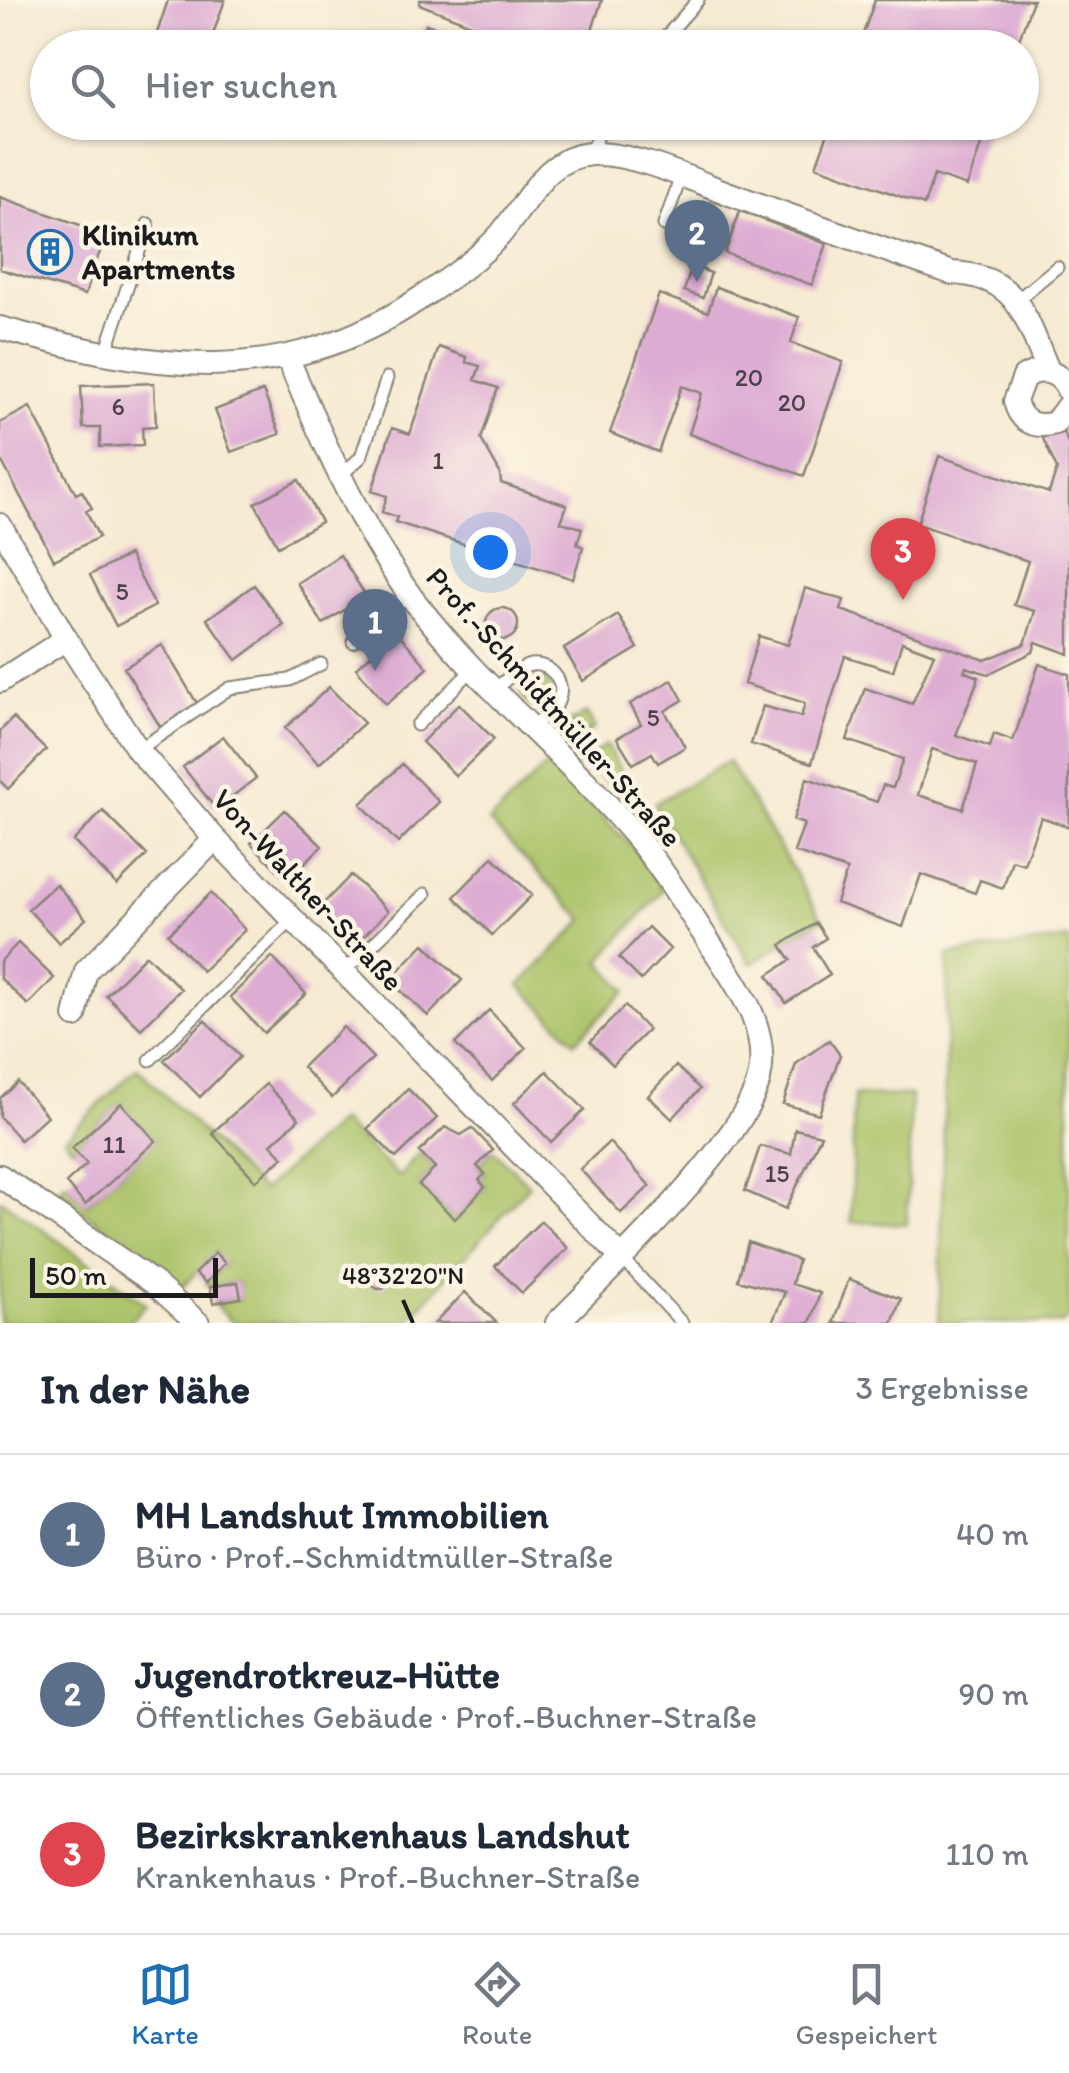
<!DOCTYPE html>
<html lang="de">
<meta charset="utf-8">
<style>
:root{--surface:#fff;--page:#f6f6f7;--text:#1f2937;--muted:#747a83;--line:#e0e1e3;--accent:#1f6fb2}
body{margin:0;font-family:Itim,sans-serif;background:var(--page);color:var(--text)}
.scale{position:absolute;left:30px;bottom:25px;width:188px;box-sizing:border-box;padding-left:10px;border:5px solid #1c1c1c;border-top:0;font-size:28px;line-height:35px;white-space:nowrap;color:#1c1c1c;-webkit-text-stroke:8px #fcf5e5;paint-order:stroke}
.you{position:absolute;left:490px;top:552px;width:35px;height:35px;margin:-25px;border:8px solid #fff;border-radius:50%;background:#1a73e8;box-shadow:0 0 0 15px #1a73e833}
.badge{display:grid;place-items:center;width:65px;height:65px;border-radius:50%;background:var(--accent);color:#fff;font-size:32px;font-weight:700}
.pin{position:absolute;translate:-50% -82px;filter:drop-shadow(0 2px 5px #0008)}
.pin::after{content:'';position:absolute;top:52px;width:35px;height:30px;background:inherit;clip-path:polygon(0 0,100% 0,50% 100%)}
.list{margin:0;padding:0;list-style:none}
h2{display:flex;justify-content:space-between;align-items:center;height:130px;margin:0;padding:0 40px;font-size:42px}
h2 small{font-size:32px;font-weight:400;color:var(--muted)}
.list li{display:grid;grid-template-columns:65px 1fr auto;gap:30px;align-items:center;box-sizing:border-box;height:160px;padding:0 40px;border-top:2px solid var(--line)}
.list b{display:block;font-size:38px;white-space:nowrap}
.list p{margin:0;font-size:32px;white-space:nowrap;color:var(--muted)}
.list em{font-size:32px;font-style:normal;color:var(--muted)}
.icon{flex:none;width:55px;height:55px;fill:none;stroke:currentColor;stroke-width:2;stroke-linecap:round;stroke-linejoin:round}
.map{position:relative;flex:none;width:1069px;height:1323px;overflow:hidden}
.search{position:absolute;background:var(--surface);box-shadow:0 2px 8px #0004;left:30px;right:30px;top:30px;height:110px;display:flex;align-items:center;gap:25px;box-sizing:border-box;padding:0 35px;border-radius:55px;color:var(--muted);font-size:38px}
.sheet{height:610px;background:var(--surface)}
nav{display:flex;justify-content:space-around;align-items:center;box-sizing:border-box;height:140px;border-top:2px solid var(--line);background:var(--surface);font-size:28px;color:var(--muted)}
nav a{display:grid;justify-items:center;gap:5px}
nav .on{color:var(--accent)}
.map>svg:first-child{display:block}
</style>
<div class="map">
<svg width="1069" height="1323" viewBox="0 0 1069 1323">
<rect width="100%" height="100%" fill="#fcf5e5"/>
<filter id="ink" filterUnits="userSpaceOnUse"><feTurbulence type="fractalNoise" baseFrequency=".01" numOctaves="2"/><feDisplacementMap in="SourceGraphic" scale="20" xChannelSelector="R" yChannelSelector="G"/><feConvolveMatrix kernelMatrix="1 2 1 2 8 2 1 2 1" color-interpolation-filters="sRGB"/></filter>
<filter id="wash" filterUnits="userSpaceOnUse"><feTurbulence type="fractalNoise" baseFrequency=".0048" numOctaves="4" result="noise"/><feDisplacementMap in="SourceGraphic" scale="40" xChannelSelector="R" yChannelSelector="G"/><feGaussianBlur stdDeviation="2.25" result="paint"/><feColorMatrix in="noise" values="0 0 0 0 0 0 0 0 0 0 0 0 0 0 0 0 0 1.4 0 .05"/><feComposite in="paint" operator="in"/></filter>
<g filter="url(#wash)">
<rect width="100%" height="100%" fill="#f6ead2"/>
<!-- green -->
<path fill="#abc369" stroke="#647042" stroke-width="2.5" d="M521 691a15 15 0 1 1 30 0a15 15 0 1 1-30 0Z
M 586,713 L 595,728 L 564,750 L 556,739 L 558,730 Z
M 606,745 L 644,809 L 631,817 L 632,806 L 588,764 L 578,765 Z
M 728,761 L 822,919 L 751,964 L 654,804 Z
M 548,764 L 637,851 L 663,891 L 600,961 L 626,991 L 575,1042 L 520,985 L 584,920 L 489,822 Z
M 1069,939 L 1069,1316 L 1063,1323 L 939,1323 L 948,955 Z
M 137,1068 L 262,1191 L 340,1121 L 399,1177 L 419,1152 L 435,1168 L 419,1185 L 455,1219 L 485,1187 L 479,1180 L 485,1173 L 477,1166 L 493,1150 L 529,1185 L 406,1323 L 233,1323 L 213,1303 L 240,1298 L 238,1282 L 210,1287 L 206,1283 L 225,1264 L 215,1253 L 183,1286 L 56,1191 L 66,1183 L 86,1205 L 155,1141 L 121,1104 L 72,1148 L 65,1138 Z
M 854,1095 L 911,1096 L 907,1224 L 851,1222 Z
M 0,1199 L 146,1304 L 128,1323 L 0,1323 Z"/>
<g id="blocks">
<!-- building -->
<path fill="#ddacd3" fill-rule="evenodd" d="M 168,0 L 225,0 L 208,48 L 152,48 Z
M 420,0 L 602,0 L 586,48 L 533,48 L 419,4 Z
M 875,0 L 1033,0 L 1016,48 L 858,48 Z
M 426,24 L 454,35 L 450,48 L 417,48 Z
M 832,122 L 989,122 L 967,186 L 934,175 L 924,205 L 816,166 Z
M 0,197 L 106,234 L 85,295 L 0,269 Z
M 740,211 L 827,244 L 812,285 L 725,253 Z
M 692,266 L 711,273 L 703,298 L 684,291 Z
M 716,287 L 799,317 L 791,343 L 843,362 L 804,476 L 689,434 L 702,393 L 682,386 L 658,452 L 610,433 L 659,294 L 708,312 Z
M 439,347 L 467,357 L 466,362 L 480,366 L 475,380 L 498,388 L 481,439 L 500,473 L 501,483 L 567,505 L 561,522 L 582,528 L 577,544 L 583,547 L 573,579 L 395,522 L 397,517 L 382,512 L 387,496 L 372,491 L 392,428 L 410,434 Z
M 154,383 L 156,426 L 142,427 L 143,445 L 100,447 L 100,428 L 83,428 L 81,386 Z
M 263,391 L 280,434 L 231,452 L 215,410 Z
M 30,407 L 76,494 L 82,491 L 92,508 L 86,511 L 99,537 L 54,560 L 0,458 L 0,423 Z
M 1053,410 L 1069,445 L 1069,654 L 1036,642 L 1033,652 L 988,674 L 966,667 L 964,671 L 979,677 L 956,735 L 990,747 L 994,734 L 1013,741 L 1039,664 L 1069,674 L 1069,827 L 1041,817 L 1024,864 L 1012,860 L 1003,888 L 980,880 L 975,893 L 921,874 L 903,927 L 836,903 L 847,870 L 794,852 L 804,824 L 793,820 L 807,778 L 877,802 L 883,785 L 893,788 L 903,759 L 847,740 L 865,688 L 912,704 L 934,654 L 902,642 L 893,671 L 845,656 L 812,763 L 751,744 L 763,706 L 801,717 L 805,703 L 744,684 L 759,636 L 788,645 L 805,588 L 844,600 L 841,610 L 985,660 L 1025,644 L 1035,611 L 1014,605 L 1028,561 L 917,524 L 939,456 L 1049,493 L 1057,469 L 1034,419 ZM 932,749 L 977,764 L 963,809 L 918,795 Z
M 299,480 L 321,522 L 278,546 L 255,503 Z
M 129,555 L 155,606 L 116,626 L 90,575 Z
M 340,555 L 366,596 L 323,624 L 297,583 Z
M 254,585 L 284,625 L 237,660 L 207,619 Z
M486 624a16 16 0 1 1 32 0a16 16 0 1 1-32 0Z
M 618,615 L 638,648 L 583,681 L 564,649 Z
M 397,632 L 428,668 L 386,704 L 356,668 Z
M 162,645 L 198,705 L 161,728 L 124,668 Z
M 672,680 L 683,700 L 665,711 L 685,747 L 658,763 L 652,753 L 633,764 L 617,738 L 641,724 L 630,704 Z
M 329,687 L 364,723 L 319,764 L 285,728 Z
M 459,704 L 494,739 L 456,776 L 422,742 Z
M 13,718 L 46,750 L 8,789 L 0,781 L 0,731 Z
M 223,736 L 256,778 L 216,809 L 183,767 Z
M 402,764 L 439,802 L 398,843 L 361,804 Z
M 285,810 L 322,846 L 287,880 L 251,843 Z
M 103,811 L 147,855 L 117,885 L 73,841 Z
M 493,857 L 532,895 L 492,935 L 454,897 Z
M 351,875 L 388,911 L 355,945 L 318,909 Z
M 56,884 L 86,919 L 59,943 L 28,909 Z
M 211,893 L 245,930 L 202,971 L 168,934 Z
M 816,923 L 826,938 L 813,947 L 830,975 L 786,1003 L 768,975 L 791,960 L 781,945 Z
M 648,927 L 670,949 L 641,980 L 619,958 Z
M 18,943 L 54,978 L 28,1005 L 0,978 L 0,962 Z
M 424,944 L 462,980 L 428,1016 L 389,980 Z
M 146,955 L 181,989 L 141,1029 L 106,995 Z
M 272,957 L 306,994 L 264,1033 L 230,997 Z
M 625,1006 L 648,1030 L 613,1065 L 590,1042 Z
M 489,1010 L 526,1048 L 492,1081 L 455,1044 Z
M 205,1020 L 240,1057 L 200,1097 L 164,1060 Z
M 343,1027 L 373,1058 L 332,1098 L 302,1067 Z
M 829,1040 L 840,1055 L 819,1114 L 783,1104 L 796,1064 Z
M 676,1066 L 700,1089 L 672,1119 L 648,1096 Z
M 547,1071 L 585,1110 L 551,1142 L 514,1103 Z
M 18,1082 L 47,1116 L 20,1140 L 0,1117 L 0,1098 Z
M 266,1084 L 299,1119 L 271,1144 L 283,1157 L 256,1181 L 212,1133 Z
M 408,1089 L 437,1118 L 396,1158 L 367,1129 Z
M 121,1103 L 156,1141 L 85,1205 L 66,1183 L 87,1164 L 72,1148 Z
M 445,1127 L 461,1135 L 472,1128 L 493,1150 L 477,1166 L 485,1174 L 479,1180 L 485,1187 L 455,1219 L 419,1185 L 435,1168 L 419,1152 Z
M 795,1129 L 821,1135 L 786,1209 L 745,1191 L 760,1146 L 791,1154 Z
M 609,1142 L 650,1186 L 621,1213 L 580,1169 Z
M 541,1221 L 568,1248 L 522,1293 L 495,1266 Z
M 748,1242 L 798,1260 L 792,1284 L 820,1293 L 810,1323 L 772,1323 L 785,1292 L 738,1280 Z
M 215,1253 L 225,1263 L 206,1283 L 195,1273 Z
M371 1280a9 9 0 1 1 18 0a9 9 0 1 1-18 0Z
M 849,1279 L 901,1299 L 892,1323 L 833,1323 Z
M 238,1282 L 241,1298 L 213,1303 L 210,1287 Z
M 465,1292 L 497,1323 L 435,1323 Z"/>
</g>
</g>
<g filter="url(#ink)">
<use href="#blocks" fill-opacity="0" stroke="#898377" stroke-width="2.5"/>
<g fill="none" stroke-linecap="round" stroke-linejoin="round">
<defs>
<path id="service" d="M 656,48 L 698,0
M 589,154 L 605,122
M 664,225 L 681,176
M 1017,300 L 1057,267
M 105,355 L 148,224
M 339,477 L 361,457 L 387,378
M 353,642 L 409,594
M 494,690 C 504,682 515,670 527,666 C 547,660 566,679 559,699 C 555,712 541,719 530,727
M 417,725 L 473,669
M 138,750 L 230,688 L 290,680 L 321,664
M 343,973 L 425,894
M 150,1060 L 292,920
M 621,1257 L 682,1323"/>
<path id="minor" d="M 0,328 C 153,370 283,392 422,297 C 449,279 477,260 499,236 C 527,204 544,156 592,154 C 632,152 693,180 730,194 C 804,221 878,248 952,273 C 1020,276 1025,318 1049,372
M 287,357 C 323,440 358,525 412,598 C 478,685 565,753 635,836 C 663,869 685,906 709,942 C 736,984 771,1027 759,1079 C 744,1143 607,1272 557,1323
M 1069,392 C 1061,372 1043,366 1024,377 L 1015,401 C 1020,422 1035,429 1055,423 L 1069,404
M 0,525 L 66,639 L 138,750 L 215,839 L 621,1257
M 0,681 L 66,639
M 75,1016 L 86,971 L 215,839
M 0,1176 L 154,1283 L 198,1323"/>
</defs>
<!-- service casing -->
<use href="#service" stroke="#898377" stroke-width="15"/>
<!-- minor casing -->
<use href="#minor" stroke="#898377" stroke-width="26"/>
<!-- service -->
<use href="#service" stroke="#fff" stroke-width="11"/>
<!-- minor -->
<use href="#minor" stroke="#fff" stroke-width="22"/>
</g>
</g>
<!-- ticks -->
<path fill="none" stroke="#1c1c1c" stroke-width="4" d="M 403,1300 L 413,1323"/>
<!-- icons -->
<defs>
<symbol id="building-ring" viewBox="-11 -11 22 22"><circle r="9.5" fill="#fcf5e5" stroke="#1f6fb2" stroke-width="1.5"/><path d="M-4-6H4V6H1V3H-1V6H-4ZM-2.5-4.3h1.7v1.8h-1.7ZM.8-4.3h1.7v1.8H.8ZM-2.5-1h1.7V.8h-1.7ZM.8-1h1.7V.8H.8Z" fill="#1f6fb2"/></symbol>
</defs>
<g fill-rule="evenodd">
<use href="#building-ring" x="25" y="227" width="50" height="50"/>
</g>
<g text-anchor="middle" stroke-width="9" stroke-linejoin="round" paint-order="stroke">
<!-- number labels -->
<g font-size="25" fill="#4c404a">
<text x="749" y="386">20</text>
<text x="792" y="411">20</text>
<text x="118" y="415">6</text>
<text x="438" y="469">1</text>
<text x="122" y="600">5</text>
<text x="653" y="726">5</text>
<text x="114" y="1153">11</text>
<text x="777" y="1182">15</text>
</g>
<!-- poi labels -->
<g font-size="30" font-weight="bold" fill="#1c1c1c" stroke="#fcf5e5" text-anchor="start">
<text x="82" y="245">Klinikum<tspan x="82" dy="34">Apartments</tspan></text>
</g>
<!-- street labels -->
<g font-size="30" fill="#1c1c1c" stroke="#fcf5e5">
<text transform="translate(554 707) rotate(48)" y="10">Prof.-Schmidtmüller-Straße</text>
<text transform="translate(308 890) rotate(47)" y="10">Von-Walther-Straße</text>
</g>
</g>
<g font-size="25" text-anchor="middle" fill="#1c1c1c" stroke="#fcf5e5" stroke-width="9" stroke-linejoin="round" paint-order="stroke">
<text x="403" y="1284">48°32'20"N</text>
</g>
</svg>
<div class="scale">50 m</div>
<div class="you"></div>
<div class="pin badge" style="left:375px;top:671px;background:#5c6f8a">1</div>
<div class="pin badge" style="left:697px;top:282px;background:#5c6f8a">2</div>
<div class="pin badge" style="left:903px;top:600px;background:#e0444e">3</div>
<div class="search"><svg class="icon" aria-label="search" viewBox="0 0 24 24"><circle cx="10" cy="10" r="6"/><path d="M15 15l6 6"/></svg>Hier suchen</div>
</div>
<section class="sheet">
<h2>In der Nähe<small>3 Ergebnisse</small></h2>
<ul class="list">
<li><span class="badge" style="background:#5c6f8a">1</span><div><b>MH Landshut Immobilien</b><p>Büro · Prof.-Schmidtmüller-Straße</p></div><em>40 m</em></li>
<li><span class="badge" style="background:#5c6f8a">2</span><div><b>Jugendrotkreuz-Hütte</b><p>Öffentliches Gebäude · Prof.-Buchner-Straße</p></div><em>90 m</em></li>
<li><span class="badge" style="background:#e0444e">3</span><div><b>Bezirkskrankenhaus Landshut</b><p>Krankenhaus · Prof.-Buchner-Straße</p></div><em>110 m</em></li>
</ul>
</section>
<nav>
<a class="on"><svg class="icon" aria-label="map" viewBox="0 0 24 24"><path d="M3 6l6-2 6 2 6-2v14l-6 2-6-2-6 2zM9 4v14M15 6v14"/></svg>Karte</a>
<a><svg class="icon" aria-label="directions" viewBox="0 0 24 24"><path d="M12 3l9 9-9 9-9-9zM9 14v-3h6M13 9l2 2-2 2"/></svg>Route</a>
<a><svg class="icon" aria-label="saved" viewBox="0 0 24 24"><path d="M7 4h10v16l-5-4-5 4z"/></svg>Gespeichert</a>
</nav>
